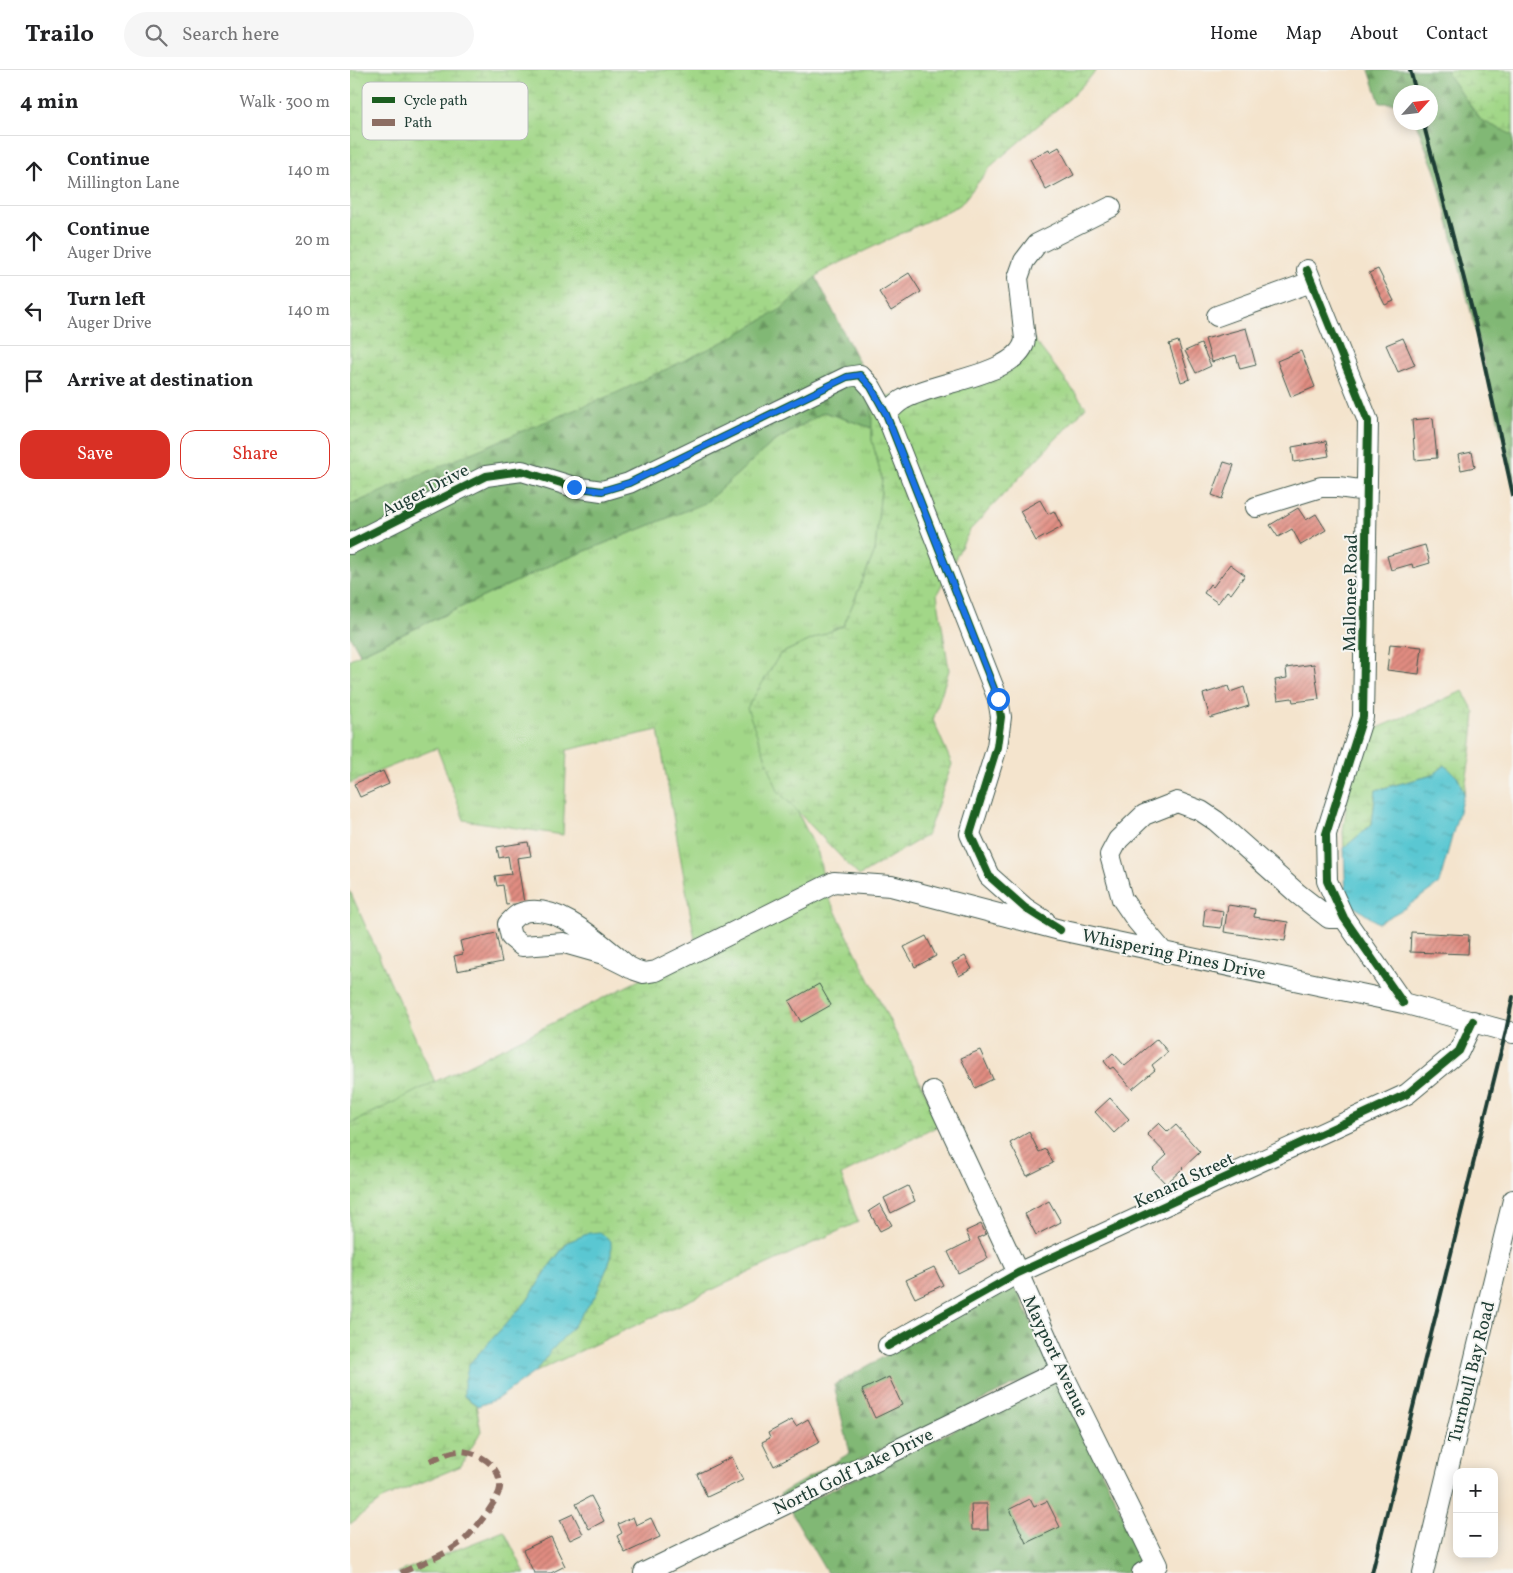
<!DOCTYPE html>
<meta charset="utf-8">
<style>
:root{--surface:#fff;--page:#f6f6f6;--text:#202124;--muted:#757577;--line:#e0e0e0;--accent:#d93025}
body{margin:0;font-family:Vollkorn,serif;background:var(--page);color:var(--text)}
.controls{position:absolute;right:15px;bottom:15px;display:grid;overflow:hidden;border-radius:10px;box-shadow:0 2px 12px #0003}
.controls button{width:45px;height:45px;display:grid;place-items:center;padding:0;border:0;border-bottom:1px solid var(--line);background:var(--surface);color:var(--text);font:25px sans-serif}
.compass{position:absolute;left:1043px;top:15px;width:45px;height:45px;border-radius:50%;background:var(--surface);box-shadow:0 2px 12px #0003;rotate:63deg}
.stop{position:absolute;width:15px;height:15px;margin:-11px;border:4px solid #1a73e8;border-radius:50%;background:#fff}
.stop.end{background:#1a73e8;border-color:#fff;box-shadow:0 1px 5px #0008}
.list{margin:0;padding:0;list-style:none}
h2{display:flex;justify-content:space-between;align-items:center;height:65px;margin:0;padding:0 20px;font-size:21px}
h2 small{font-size:16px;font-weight:400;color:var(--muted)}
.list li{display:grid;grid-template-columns:32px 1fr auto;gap:15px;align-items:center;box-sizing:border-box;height:70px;padding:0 20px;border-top:1px solid var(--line)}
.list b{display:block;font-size:19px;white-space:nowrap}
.list p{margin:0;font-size:16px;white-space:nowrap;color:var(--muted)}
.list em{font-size:16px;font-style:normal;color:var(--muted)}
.actions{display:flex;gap:10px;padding:15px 20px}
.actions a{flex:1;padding:11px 0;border:1px solid var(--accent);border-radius:15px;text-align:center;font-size:18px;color:var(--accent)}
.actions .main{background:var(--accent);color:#fff}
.icon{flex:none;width:28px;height:28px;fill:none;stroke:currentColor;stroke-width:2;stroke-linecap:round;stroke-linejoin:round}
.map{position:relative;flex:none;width:1163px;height:1503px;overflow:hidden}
header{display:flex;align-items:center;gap:30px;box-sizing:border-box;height:70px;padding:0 25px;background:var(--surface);border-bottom:1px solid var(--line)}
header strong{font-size:24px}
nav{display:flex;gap:28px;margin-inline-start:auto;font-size:18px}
.search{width:350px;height:45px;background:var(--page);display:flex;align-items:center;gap:12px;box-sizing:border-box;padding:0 18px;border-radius:28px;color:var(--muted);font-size:19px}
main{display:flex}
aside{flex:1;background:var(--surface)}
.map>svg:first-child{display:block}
</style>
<header>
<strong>Trailo</strong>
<div class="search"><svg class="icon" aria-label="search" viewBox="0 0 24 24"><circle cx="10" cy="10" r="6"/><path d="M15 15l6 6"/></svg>Search here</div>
<nav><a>Home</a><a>Map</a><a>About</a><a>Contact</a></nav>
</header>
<main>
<aside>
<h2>4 min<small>Walk · 300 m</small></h2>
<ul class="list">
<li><svg class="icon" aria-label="ahead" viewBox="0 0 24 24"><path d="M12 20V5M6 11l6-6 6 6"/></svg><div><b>Continue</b><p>Millington Lane</p></div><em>140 m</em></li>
<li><svg class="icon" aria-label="ahead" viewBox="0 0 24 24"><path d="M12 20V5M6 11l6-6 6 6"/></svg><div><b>Continue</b><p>Auger Drive</p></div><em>20 m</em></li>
<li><svg class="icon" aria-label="left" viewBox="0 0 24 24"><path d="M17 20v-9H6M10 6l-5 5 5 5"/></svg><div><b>Turn left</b><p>Auger Drive</p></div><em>140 m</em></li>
<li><svg class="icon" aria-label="arrive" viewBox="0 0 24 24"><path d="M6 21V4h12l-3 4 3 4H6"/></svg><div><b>Arrive at destination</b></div></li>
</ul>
<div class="actions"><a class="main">Save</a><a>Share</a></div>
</aside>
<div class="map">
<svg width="1163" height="1503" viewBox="0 0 1163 1503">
<defs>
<pattern id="grass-tufts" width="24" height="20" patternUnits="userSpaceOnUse" patternTransform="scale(1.25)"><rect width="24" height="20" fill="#a2d788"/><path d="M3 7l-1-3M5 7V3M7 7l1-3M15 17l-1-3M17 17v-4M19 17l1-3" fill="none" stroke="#8bb976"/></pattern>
<pattern id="forest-firs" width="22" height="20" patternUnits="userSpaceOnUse" patternTransform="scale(1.25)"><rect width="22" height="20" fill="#81b874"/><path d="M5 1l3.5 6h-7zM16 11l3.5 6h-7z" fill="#699760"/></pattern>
<pattern id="wetland-marsh" width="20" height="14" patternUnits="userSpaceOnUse" patternTransform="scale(1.25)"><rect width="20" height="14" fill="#a2d788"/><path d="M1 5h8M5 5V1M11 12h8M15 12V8" fill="none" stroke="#8bb976"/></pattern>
<pattern id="water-ripples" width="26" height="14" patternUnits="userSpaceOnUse" patternTransform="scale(1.25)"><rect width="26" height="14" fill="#5ac7d2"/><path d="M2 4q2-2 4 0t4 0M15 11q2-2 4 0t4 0" fill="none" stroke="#4aa3ab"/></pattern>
<pattern id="building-hatch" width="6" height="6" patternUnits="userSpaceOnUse" patternTransform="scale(1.25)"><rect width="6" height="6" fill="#e18c81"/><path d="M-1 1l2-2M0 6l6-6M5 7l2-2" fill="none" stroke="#b6746a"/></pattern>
</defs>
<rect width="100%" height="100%" fill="#f6f6f2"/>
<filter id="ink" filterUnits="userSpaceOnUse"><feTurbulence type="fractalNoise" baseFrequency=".02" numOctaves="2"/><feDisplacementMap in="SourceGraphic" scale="10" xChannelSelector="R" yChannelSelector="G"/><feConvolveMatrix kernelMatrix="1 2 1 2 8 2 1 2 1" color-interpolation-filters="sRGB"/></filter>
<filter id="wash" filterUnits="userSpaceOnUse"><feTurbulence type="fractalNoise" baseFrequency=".0096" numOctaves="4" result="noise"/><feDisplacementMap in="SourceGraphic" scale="20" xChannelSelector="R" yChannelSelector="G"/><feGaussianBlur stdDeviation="1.12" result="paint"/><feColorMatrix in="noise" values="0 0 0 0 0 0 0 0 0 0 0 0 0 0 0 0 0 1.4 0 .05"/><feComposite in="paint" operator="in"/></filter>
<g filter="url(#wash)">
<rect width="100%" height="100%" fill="#f4e4cd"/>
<!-- grass -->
<path fill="url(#grass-tufts)" stroke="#608a5e" d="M 474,342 L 522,358 L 522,370 L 532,409 L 525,481 L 494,555 L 430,584 L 428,721 L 446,739 L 468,783 L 476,821 L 347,881 L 308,660 L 217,680 L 213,765 L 114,750 L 87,678 L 0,713 L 0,589 L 208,492 L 355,433 L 422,373 Z
M 0,821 L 85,1012 L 0,1054 Z"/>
<!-- forest -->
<path fill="url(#forest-firs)" stroke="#507a54" d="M 1019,0 L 1098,0 L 1098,5 L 1131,50 L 1163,65 L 1163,408 L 1086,104 L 1066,53 L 1080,52 L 1080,22 L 1050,22 L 1050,33 L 1030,33 Z
M 466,207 L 527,329 L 522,336 L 522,358 L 474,342 L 422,373 L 355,433 L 208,492 L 10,584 L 0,566 L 0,435 L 172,361 L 266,323 L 375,271 L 431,239 Z
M 664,1213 L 701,1297 L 432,1427 L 430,1424 L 500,1383 L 484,1315 Z
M 707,1310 L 796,1492 L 775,1503 L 477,1503 L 440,1440 Z"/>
<!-- wetland -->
<path fill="url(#wetland-marsh)" stroke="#608a5e" d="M 0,0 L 747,0 L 721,27 L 643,94 L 610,135 L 473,201 L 431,239 L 375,271 L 266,323 L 172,361 L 0,435 Z
M 1098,0 L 1163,0 L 1163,65 L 1131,50 L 1098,5 Z
M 683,268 L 736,337 L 620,460 L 587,524 L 599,600 L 583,650 L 602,694 L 577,765 L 509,806 L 428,721 L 397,638 L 430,584 L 494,555 L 525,481 L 532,409 L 522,370 L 522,336 L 527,329 L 627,306 Z
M 1113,621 L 1125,643 L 1121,682 L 1114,723 L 1108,708 L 1095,695 L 1083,705 L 1026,720 L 1022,754 L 994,778 L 993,762 L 1005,668 Z
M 474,818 L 573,1018 L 590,1055 L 491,1105 L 508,1152 L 185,1302 L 254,1204 L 261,1188 L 218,1171 L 200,1195 L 177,1231 L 119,1294 L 114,1326 L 126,1335 L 131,1361 L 111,1396 L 34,1428 L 0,1454 L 0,1054 Z
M 154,1461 L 175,1503 L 47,1503 Z"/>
<!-- water -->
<path fill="url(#water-ripples)" stroke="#3c8283" d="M 1095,695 L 1108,708 L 1114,723 L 1089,814 L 1055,838 L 1028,853 L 996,831 L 994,778 L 1022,754 L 1026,720 L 1083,705 Z
M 250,1162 L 261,1171 L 261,1188 L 246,1225 L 222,1258 L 200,1282 L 185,1302 L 147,1329 L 128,1336 L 114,1326 L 114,1314 L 119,1294 L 177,1231 L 200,1195 L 218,1172 L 239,1163 Z"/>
<g id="blocks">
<!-- building -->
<path fill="url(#building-hatch)" d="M 709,77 L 724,105 L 696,120 L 680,89 L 699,79 L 700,82 Z
M 1028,199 L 1044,231 L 1035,235 L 1019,203 Z
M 559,203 L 571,222 L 541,241 L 529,222 Z
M 896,258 L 906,295 L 890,299 L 886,285 L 862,292 L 855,269 Z
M 1053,268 L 1065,295 L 1048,302 L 1036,275 Z
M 828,271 L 840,309 L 831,312 L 819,274 Z
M 851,274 L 861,296 L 846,303 L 835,281 Z
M 951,281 L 965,317 L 941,327 L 927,291 Z
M 1083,348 L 1087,388 L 1065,390 L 1062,350 Z
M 976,371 L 979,386 L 944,392 L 942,377 Z
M 1122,382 L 1125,397 L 1111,400 L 1108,385 Z
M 874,392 L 884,395 L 872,429 L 862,425 Z
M 690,430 L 698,444 L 704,441 L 712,457 L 686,471 L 670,441 Z
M 948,438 L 956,450 L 966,444 L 976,460 L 951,475 L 942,459 L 928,467 L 920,455 Z
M 1075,475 L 1080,493 L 1063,498 L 1062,494 L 1041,500 L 1037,486 Z
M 880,494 L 895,505 L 881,524 L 877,521 L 868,533 L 854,523 L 860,514 L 863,517 Z
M 1040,574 L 1072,577 L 1069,604 L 1037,600 Z
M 964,594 L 969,629 L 943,632 L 942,628 L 928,630 L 925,610 L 937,608 L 936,598 Z
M 878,616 L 880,622 L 894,617 L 899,636 L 860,648 L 853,624 Z
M 33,701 L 39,714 L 10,727 L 4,714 Z
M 178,772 L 181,786 L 167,788 L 174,833 L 156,835 L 153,815 L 147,816 L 145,806 L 161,804 L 158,786 L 149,788 L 147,777 Z
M 878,835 L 905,839 L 904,847 L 938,852 L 935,871 L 874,862 Z
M 855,838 L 873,841 L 871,858 L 853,856 Z
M 1061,862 L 1119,865 L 1118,884 L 1060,882 Z
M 146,863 L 152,892 L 107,901 L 104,886 L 113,884 L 110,871 Z
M 576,866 L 586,886 L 565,897 L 554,877 Z
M 615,886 L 622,899 L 609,906 L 602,893 Z
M 469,914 L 481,935 L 451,952 L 439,931 Z
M 807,969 L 818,982 L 802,995 L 805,1000 L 782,1019 L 763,997 L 760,999 L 754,991 L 763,983 L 775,996 Z
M 630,980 L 643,1009 L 625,1018 L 611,988 Z
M 760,1028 L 779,1049 L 764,1063 L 745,1042 Z
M 809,1053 L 818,1062 L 826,1055 L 850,1082 L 816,1114 L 802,1099 L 817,1085 L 797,1064 Z
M 679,1062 L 689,1082 L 696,1079 L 703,1093 L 677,1106 L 660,1073 Z
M 558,1116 L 565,1131 L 541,1143 L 534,1128 Z
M 699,1131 L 711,1152 L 686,1165 L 675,1144 Z
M 530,1134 L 542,1155 L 530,1161 L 519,1141 Z
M 631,1154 L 636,1164 L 628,1168 L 638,1188 L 608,1203 L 598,1182 L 620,1171 L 616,1161 Z
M 584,1197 L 593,1215 L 565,1228 L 556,1210 Z
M 539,1307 L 552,1335 L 525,1348 L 512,1320 Z
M 458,1349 L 470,1372 L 424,1396 L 412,1372 L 420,1368 L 418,1363 L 442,1350 L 446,1356 Z
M 382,1387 L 393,1410 L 357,1427 L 347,1404 Z
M 241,1426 L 254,1451 L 239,1459 L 226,1434 Z
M 680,1429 L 684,1437 L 697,1431 L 710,1457 L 676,1473 L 660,1439 Z
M 621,1434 L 637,1434 L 638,1460 L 622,1460 Z
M 223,1444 L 233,1464 L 220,1470 L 210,1450 Z
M 283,1447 L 286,1455 L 301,1448 L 310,1467 L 275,1483 L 267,1466 L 272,1463 L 268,1454 Z
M 201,1467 L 215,1496 L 201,1503 L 184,1503 L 173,1480 Z"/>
</g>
</g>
<g filter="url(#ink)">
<use href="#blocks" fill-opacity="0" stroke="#3f564b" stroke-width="1"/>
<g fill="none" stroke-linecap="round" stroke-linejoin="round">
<defs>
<path id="minor" d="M 957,200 L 1018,351 L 1013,647 L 976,764 L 977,811 L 994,848 L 1053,933
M 867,246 L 961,212
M 536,344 C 542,339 547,332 554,329 C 582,312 671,305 675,269 L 668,208 L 674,191 L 687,174 L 761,137
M 906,437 L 971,417 L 988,417 L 1017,421
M 0,474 L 136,406 L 172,401 L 224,417 L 252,421 L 279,413 L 497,307 L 510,305 L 521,317 L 536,344 L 648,629 L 651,647 L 647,677 L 620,764 L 639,806 L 675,838 L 695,851
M 814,883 L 787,851 L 772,829 L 760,785 L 768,770 L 794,745 L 827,732 L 851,741 L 866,751 L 948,824 L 979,848 L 994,848
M 280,898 C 254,877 205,828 169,844 C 165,846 161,851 158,854 L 161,867 L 172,876 L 214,873 L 253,884 L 285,900 L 294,903 L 306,901 L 484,812 L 541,816 L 710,860 L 1053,933 L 1163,963
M 583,1021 L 668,1203 L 711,1300 L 807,1495 L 792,1503
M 538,1276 L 668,1203 L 1057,1024 L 1109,981 L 1123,951
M 294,1503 L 711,1300
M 1073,1503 L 1163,1130"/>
</defs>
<!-- minor casing -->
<use href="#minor" stroke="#3f564b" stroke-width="22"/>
<!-- minor -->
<use href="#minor" stroke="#fff" stroke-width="20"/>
<!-- rail -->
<path stroke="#1f3d34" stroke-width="4" d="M 1060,0 L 1066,22
M 1073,52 L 1125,251 L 1163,425
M 1022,1503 L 1156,961 L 1163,927"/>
<!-- quiet -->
<path stroke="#8d6e63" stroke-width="6" stroke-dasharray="12 6" stroke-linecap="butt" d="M 51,1503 C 71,1493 100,1484 116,1468 C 125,1460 149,1429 150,1418 C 152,1396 128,1381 109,1381 C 98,1382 89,1387 80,1391"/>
<defs>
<path id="cycleway" d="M 957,200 L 1018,351 L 1013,647 L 976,764 L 977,811 L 994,848 L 1053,933
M 0,474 L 136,406 L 172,401 L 224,417 L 252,421 L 279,413 L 497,307 L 510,305 L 521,317 L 536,344 L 648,629 L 651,647 L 647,677 L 620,764 L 639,806 L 675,838 L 710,860
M 538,1276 L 668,1203 L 1057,1024 L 1109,981 L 1123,951"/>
</defs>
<!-- cycleway casing -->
<use href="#cycleway" stroke="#f6f6f2" stroke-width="11"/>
<!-- cycleway -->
<use href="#cycleway" stroke="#1b5e20" stroke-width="8"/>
</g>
</g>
<g fill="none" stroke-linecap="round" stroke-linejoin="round" filter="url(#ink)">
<!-- route -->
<path stroke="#1a73e8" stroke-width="6" d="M 224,417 L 252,421 L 279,413 L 497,307 L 510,305 L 521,317 L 536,344 L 648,629"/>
</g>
<g text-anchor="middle" stroke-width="4" stroke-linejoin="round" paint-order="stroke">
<!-- street labels -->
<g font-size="18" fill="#1f3d34" stroke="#f6f6f2">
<text transform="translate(75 420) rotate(-27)" y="6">Auger Drive</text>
<text transform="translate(1000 523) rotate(-89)" y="6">Mallonee Road</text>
<text transform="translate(824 884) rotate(12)" y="6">Whispering Pines Drive</text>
<text transform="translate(834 1110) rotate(-25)" y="6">Kenard Street</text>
<text transform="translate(706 1286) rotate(65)" y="6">Mayport Avenue</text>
<text transform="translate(1121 1302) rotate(-76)" y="6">Turnbull Bay Road</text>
<text transform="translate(503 1401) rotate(-26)" y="6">North Golf Lake Drive</text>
</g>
</g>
<!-- legend -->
<rect x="12" y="12" width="166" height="58" rx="8" fill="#f6f6f2" stroke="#b6beb9" stroke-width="1"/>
<rect x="22" y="27" width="23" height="6" fill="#1b5e20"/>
<rect x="22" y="49" width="23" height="7" fill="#8d6e63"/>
<g font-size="14" fill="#1f3d34">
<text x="54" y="35">Cycle path</text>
<text x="54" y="57">Path</text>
</g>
</svg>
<div class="controls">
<button>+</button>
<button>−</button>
</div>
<svg class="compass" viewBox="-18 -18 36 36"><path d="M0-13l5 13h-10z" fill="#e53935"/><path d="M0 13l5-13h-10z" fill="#757577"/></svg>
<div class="stop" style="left:648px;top:629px"></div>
<div class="stop end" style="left:224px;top:417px"></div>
</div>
</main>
